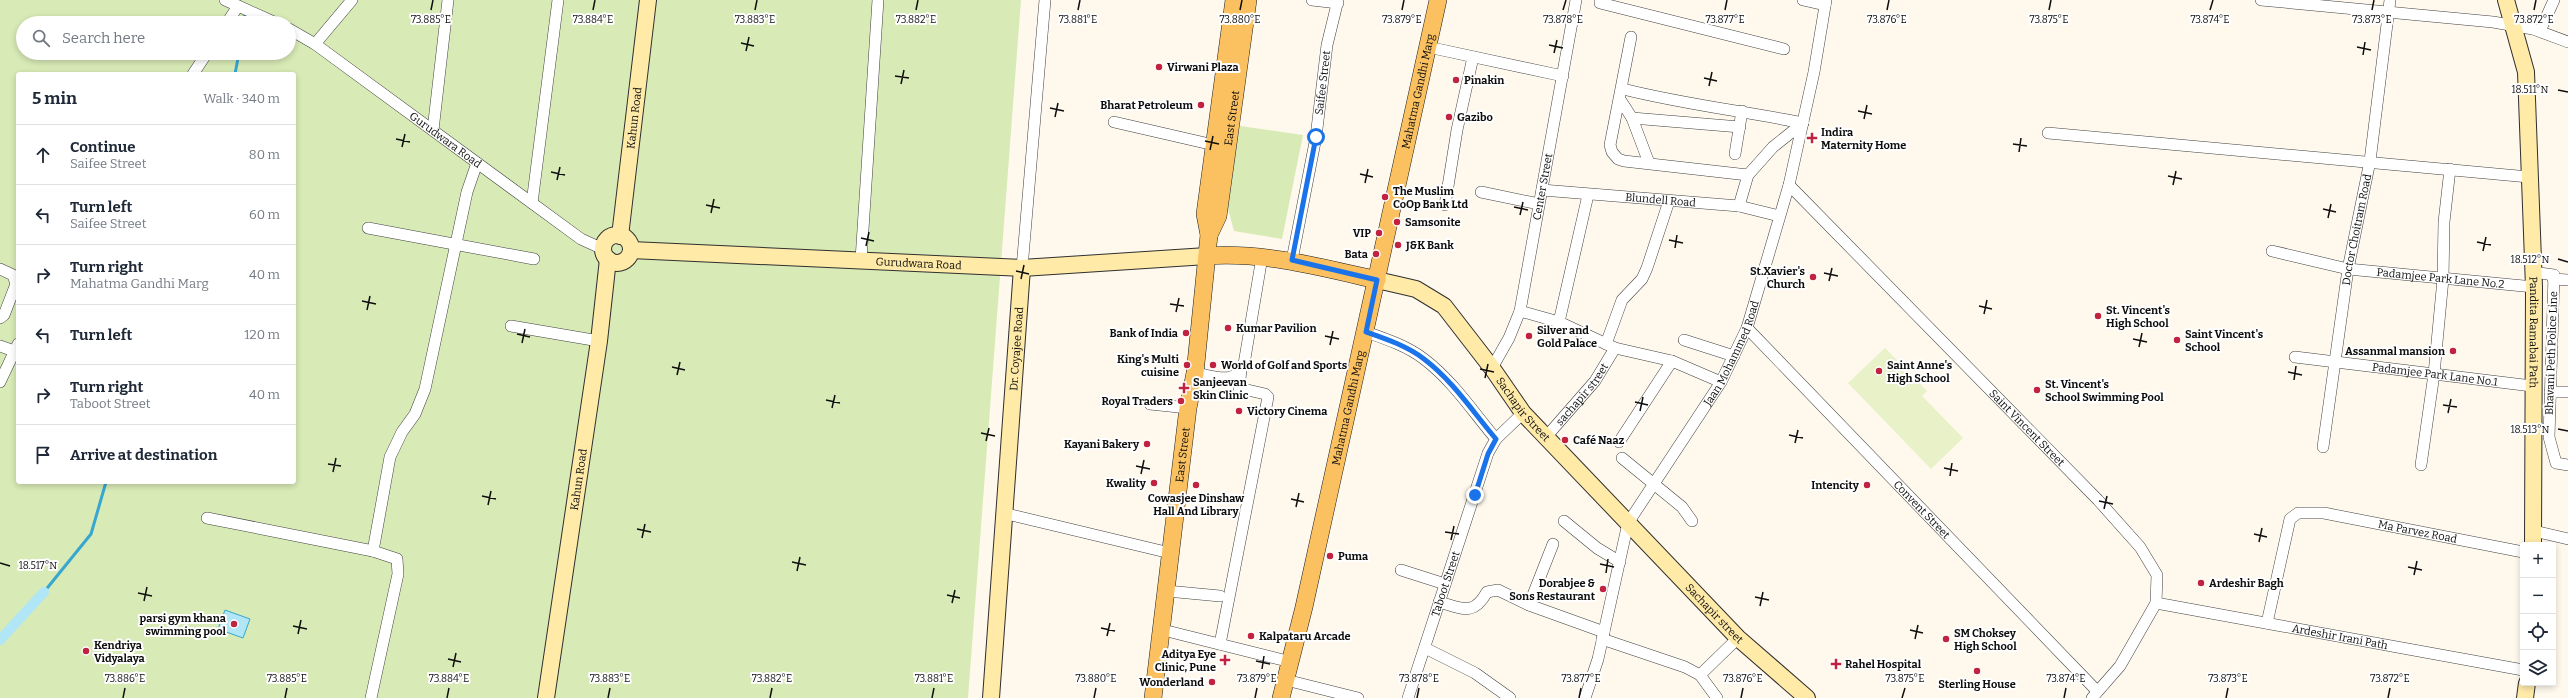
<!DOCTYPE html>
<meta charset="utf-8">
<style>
:root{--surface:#fff;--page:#f6f6f7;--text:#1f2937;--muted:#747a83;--line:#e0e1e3}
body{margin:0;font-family:Bitter,serif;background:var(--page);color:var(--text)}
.controls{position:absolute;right:12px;bottom:12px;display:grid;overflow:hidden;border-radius:4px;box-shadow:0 2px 6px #0003}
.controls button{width:36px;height:36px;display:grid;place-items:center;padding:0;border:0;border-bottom:1px solid var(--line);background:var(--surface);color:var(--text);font:20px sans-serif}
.stop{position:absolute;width:12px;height:12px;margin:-9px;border:3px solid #1a73e8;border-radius:50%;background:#fff}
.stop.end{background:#1a73e8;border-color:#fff;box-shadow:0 1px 4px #0008}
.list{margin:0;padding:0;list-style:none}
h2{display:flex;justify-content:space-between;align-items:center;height:52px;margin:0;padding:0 16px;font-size:17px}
h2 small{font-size:13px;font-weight:400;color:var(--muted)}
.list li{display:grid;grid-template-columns:26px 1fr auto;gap:12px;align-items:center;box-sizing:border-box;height:60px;padding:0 16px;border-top:1px solid var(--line)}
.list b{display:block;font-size:15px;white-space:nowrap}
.list p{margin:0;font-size:13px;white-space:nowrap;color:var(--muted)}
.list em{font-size:13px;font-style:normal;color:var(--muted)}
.icon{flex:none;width:22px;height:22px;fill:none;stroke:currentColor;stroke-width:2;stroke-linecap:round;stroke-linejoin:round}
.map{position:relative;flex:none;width:2568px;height:698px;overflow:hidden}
.search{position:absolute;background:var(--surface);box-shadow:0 2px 6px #0003;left:16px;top:16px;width:280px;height:44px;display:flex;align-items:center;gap:10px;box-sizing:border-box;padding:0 14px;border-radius:22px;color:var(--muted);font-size:15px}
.panel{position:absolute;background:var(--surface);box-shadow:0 2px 6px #0003;left:16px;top:72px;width:280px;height:412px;border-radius:4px}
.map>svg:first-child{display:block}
</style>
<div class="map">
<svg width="2568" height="698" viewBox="0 0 2568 698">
<rect width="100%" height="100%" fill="#fff9ed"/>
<!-- green -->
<path fill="#d8eab6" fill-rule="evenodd" d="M 0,0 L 1021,0 L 968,698 L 0,698 ZM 23,23 L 289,23 L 289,53 L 23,53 ZM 18,74 L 294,74 L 294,482 L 18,482 Z
M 1240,126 L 1303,135 L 1282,239 L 1234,231 L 1227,205 Z"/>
<!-- pitch -->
<path fill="#e8f1c8" d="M 1885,348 L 1927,391 L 1922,396 L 1963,438 L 1931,469 L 1848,383 Z"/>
<!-- water -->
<path fill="#b1e6f7" stroke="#36a7d0" d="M 225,610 L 250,619 L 243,638 L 218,629 Z"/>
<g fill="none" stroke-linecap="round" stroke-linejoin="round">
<!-- stream -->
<path stroke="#36a7d0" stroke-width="3" d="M 244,23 L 245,12
M 235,74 L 239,53
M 44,592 L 91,534 L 106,482"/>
<!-- canal -->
<path stroke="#b1e6f7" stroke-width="10" d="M 0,640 L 44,592"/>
<defs>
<g id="street">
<path d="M 225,0 L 276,23"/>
<path d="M 1312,0 L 1338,3"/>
<path d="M 1600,0 L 1600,3 L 1784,49"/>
<path d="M 1803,0 L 1825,5"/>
<path d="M 2261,0 L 2493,22 L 2533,29 L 2568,42"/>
<path d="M 227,23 L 238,6"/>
<path id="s1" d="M 289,29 L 315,44 L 581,239 L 603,249"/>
<path d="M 2540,31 L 2554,0"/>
<path d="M 1631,37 L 1610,145 L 1612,152 L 1618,159 L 1624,161 L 1748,175"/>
<path d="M 315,44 L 352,0"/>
<path d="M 1428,47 L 1563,76"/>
<path d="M 193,74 L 207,53"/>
<path d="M 1623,89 C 1682,104 1743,111 1803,123"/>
<path d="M 1621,101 L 1632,118 L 1649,163"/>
<path d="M 1632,118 L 1740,127"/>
<path d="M 1114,122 L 1214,145"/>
<path d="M 433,130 L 448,0"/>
<path d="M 2048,133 L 2529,177"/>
<path d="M 1735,154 L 1742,111"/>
<path id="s2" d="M 1789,185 L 2098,500 L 2140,547 L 2157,575 L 2156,603 L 2120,666 L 2092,698"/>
<path id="s3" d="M 1542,190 L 1739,206 L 1779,216"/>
<path d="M 1481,192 L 1539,204"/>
<path d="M 532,203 L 558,0"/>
<path d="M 1445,205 L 1457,130 L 1473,57"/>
<path d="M 1739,206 L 1748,175 L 1773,147 L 1803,123"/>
<path d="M 368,228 L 534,259"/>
<path id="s4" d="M 2272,251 L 2348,269 L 2534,287"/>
<path d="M 861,260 L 878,0"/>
<path id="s5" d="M 1292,260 L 1316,137 L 1327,45 L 1338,0"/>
<path d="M 1022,268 L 1045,0"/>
<path d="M 0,269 L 13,275 L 16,284 L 4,315 L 0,318"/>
<path d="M 2533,272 L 2554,275 L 2549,437 L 2556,463 L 2568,465"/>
<path d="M 2553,279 L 2568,280"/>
<path d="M 1520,311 L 1559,322 L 1615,348 L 1672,361 L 1721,382"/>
<path d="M 1559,322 L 1588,195"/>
<path d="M 511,326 L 599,341"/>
<path id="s6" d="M 1747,328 L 2097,691"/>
<path d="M 1366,332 C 1386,339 1407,346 1424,359 C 1453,381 1473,412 1496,439"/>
<path d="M 1684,340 L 1734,356"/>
<path d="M 1606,344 L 1622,300 L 1642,279 L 1647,268 L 1669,201"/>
<path d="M 0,346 L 14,351"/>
<path id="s7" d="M 2295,357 L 2532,386"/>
<path id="s8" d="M 1492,368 L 1509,338 L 1520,311 L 1576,0"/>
<path d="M 1195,373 C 1215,376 1234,386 1244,364 L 1262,257"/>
<path d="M 0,382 L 18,344"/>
<path d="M 2550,392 L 2568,392"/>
<path d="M 1150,404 L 1188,408"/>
<path id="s9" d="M 1546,437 L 1595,381 L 1615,348"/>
<path d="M 1619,442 L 1672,361"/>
<path id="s10" d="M 2323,447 L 2348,269 L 2370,161 L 2390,0"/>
<path d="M 1622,458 L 1682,507 L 1692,521"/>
<path d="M 2421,465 L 2434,374 L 2443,279 L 2444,222 L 2450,169"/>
<path d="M 1003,513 L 1170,553"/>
<path d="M 207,518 L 373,551 L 397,559 L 398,574 L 371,698"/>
<path d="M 1564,521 L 1597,548 L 1620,562"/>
<path d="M 2534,531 L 2568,539"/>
<path d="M 373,551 L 390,457 L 402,432 L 415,414 L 425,389 L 467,192 L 477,163"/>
<path d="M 1401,570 L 1445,584"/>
<path d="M 1167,591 L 1220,596"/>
<path d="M 1439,602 C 1462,608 1473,617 1487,592 L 1498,590 L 1529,605 L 1604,632"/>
<path id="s11" d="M 2156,603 L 2523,670"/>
<path d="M 1529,605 L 1553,544"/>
<path id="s12" d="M 2267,623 L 2290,519 L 2298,513 L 2324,513 L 2523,552"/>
<path d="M 1163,630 L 1291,662"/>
<path d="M 1602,639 L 1685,667 L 1700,675 L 1717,698"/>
<path d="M 1220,644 L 1268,397 L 1265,394 L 1239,388 L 1241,370"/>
<path d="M 1425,648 L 1475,673 L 1510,698"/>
<path d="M 1700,675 L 1738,638"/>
<path d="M 1286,680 L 1358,698"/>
<path id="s13" d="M 1408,698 L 1488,453 L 1496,439 L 1523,413"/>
<path id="s14" d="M 1585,698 L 1598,659 L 1628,523 L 1721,382 L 1747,328 L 1789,185 L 1814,72 L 1826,0"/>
</g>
<g id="secondary">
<path id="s15" d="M 2506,0 L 2526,72 L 2534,287 L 2533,545"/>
<circle cx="617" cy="249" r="14"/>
<path id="s16" d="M 620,236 L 648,0"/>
<path id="s17" d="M 631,250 L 1022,268 L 1207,256"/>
<path id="s18" d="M 1377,280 L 1416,289 L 1444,306 L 1492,368 L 1523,413 L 1738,638 L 1807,698"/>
<path id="s19" d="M 546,698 L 599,341 L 608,259"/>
<path id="s20" d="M 991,698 L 1022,268"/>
<path d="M 2525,698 L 2527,683"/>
</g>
<g id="primary">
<path id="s21" d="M 1209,235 L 1218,216 L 1248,0"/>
<path d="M 1207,256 C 1265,252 1320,267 1377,280"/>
<path id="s22" d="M 1153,698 L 1188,408 L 1195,373 L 1209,235 L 1205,214 L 1234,0"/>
<path id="s23" d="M 1281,698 L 1304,607 L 1438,0"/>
</g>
</defs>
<!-- street casing -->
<use href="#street" stroke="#404040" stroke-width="12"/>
<!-- secondary casing -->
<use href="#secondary" stroke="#2f2f2f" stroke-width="18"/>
<!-- primary casing -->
<use href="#primary" stroke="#1e1e1e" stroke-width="18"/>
<!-- street -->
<use href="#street" stroke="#fff" stroke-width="11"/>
<!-- secondary -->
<use href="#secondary" stroke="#ffeaa8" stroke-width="16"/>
<!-- primary -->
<use href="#primary" stroke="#fbc161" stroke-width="17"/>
</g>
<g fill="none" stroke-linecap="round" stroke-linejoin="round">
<!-- route -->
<path stroke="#1a73e8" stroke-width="5" d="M 1316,137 L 1292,260 L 1377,280 L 1366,332 C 1386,339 1407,346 1424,359 C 1453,381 1473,412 1496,439 L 1488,454 L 1475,495"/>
</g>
<!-- ticks -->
<path fill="none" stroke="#0d0d0d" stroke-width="1.5" d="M 431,10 L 433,0M 593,10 L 595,0M 755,10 L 757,0M 916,10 L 918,0M 1078,10 L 1080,0M 1240,10 L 1242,0M 1402,10 L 1404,0M 1563,10 L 1566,0M 1725,10 L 1727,0M 1887,10 L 1889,0M 2049,10 L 2051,0M 2210,10 L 2213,0M 2372,10 L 2374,0M 2534,10 L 2536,0M 741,43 L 754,46M 1549,45 L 1563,48M 2357,47 L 2371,50M 746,51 L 749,37M 1554,53 L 1557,40M 2363,55 L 2365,42M 895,76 L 909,78M 1704,78 L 1717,81M 901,84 L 904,70M 1709,86 L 1712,72M 2558,90 L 2568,92M 1050,108 L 1064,111M 1858,111 L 1872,114M 1055,117 L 1058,103M 1864,119 L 1867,105M 396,139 L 410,142M 1205,141 L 1219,144M 2013,144 L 2027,146M 402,147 L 405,134M 1210,150 L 1213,136M 2019,152 L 2021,138M 551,172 L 565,175M 1360,174 L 1373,177M 2168,176 L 2182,179M 557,180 L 560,167M 1365,183 L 1368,169M 2173,185 L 2176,171M 706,205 L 720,208M 1514,207 L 1528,210M 2323,209 L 2336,212M 711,213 L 714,199M 1520,215 L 1523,202M 2328,218 L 2331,204M 861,238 L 874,241M 1669,240 L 1683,243M 2477,242 L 2491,245M 866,246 L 869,232M 1675,248 L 1677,235M 2483,251 L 2486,237M 2558,259 L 2568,262M 1016,271 L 1029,274M 1824,273 L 1838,276M 1021,279 L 1024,265M 1829,281 L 1832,268M 362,301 L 376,304M 1170,304 L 1184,306M 1979,306 L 1992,309M 367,310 L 370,296M 1176,312 L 1179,298M 1984,314 L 1987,300M 517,334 L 530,337M 1325,336 L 1339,339M 2133,339 L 2147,342M 522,343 L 525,329M 1330,345 L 1333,331M 2139,347 L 2142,333M 672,367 L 685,370M 1480,369 L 1494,372M 2288,372 L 2302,375M 677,375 L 680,362M 1485,378 L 1488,364M 2294,380 L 2296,366M 826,400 L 840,403M 1635,402 L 1648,405M 2443,405 L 2457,407M 832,408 L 835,395M 1640,411 L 1643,397M 2448,413 L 2451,399M 2558,429 L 2568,431M 981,433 L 995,436M 1789,435 L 1803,438M 986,441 L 989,428M 1795,443 L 1798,430M 328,464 L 341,466M 1136,466 L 1150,469M 1944,468 L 1958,471M 333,472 L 336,458M 1141,474 L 1144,460M 1950,476 L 1952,463M 482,496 L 496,499M 1291,499 L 1304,502M 2099,501 L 2113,504M 488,505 L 491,491M 1296,507 L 1299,493M 2104,509 L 2107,496M 637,529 L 651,532M 1445,532 L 1459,534M 2254,534 L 2267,537M 642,538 L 645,524M 1451,540 L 1454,526M 2259,542 L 2262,528M 792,562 L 806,565M 0,563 L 10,566M 1600,564 L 1614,567M 2408,567 L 2422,570M 797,571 L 800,557M 1606,573 L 1608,559M 2414,575 L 2417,561M 138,593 L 152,596M 947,595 L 960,598M 1755,597 L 1769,600M 144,601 L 147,587M 952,603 L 955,590M 1760,606 L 1763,592M 293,626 L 307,629M 1101,628 L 1115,631M 1910,630 L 1923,633M 298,634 L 301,620M 1107,636 L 1110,623M 1915,639 L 1918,625M 448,659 L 461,662M 1256,661 L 1270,664M 453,667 L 456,653M 1262,669 L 1264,656M 123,698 L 125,688M 285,698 L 287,688M 447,698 L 449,688M 608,698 L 610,688M 770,698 L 772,688M 932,698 L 934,688M 1094,698 L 1096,688M 1255,698 L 1257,688M 1417,698 L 1419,688M 1579,698 L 1581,688M 1741,698 L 1743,688M 1902,698 L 1905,688M 2064,698 L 2066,688M 2226,698 L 2228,688M 2388,698 L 2390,688"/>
<!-- markers -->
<g fill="#c0223f" stroke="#fff" stroke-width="1.5">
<circle cx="1159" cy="67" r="4"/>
<circle cx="1456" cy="80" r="4"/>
<circle cx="1201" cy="105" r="4"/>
<circle cx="1449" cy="117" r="4"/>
<path d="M1810 132h4v4h4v4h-4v4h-4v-4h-4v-4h4z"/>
<circle cx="1385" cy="197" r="4"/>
<circle cx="1397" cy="222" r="4"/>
<circle cx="1379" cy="233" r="4"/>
<circle cx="1398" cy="245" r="4"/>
<circle cx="1376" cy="254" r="4"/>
<circle cx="1813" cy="277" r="4"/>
<circle cx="2098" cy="316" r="4"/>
<circle cx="1228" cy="328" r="4"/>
<circle cx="1186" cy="333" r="4"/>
<circle cx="1529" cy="336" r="4"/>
<circle cx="2177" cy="340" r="4"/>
<circle cx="2453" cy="351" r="4"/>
<circle cx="1187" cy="365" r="4"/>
<circle cx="1213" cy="365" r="4"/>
<circle cx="1879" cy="371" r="4"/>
<path d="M1182 382h4v4h4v4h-4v4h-4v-4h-4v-4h4z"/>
<circle cx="2037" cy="390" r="4"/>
<circle cx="1181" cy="401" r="4"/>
<circle cx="1239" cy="411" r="4"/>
<circle cx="1565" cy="440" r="4"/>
<circle cx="1147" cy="444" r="4"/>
<circle cx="1154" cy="483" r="4"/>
<circle cx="1196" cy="485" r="4"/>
<circle cx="1867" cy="485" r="4"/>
<circle cx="1330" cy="556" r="4"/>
<circle cx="2201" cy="583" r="4"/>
<circle cx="1603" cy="589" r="4"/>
<circle cx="234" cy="624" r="4"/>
<circle cx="1251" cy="636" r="4"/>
<circle cx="1946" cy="639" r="4"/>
<circle cx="86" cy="651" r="4"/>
<path d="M1223 654h4v4h4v4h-4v4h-4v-4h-4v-4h4z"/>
<path d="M1834 658h4v4h4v4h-4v4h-4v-4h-4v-4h4z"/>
<circle cx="1977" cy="671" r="4"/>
<circle cx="1212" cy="682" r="4"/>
</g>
<g text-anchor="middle" stroke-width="4" stroke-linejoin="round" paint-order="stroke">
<!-- poi labels -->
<g font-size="11" font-weight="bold" fill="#0d0d0d" stroke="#fff" text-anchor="start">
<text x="1167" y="71">Virwani Plaza</text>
<text x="1464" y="84">Pinakin</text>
<text x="1193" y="109" text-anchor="end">Bharat Petroleum</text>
<text x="1457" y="121">Gazibo</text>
<text x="1821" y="136">Indira<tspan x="1821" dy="13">Maternity Home</tspan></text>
<text x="1393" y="195">The Muslim<tspan x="1393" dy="13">CoOp Bank Ltd</tspan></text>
<text x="1405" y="226">Samsonite</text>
<text x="1371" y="237" text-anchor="end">VIP</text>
<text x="1406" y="249">J&amp;K Bank</text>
<text x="1368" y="258" text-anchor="end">Bata</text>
<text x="1805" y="275" text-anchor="end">St.Xavier's<tspan x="1805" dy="13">Church</tspan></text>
<text x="2106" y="314">St. Vincent's<tspan x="2106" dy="13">High School</tspan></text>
<text x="1236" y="332">Kumar Pavilion</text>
<text x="1537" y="334">Silver and<tspan x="1537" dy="13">Gold Palace</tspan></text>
<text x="1178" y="337" text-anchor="end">Bank of India</text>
<text x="2185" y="338">Saint Vincent's<tspan x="2185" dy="13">School</tspan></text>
<text x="2445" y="355" text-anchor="end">Assanmal mansion</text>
<text x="1179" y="363" text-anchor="end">King's Multi<tspan x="1179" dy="13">cuisine</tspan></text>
<text x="1221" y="369">World of Golf and Sports</text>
<text x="1887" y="369">Saint Anne's<tspan x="1887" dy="13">High School</tspan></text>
<text x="1193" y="386">Sanjeevan<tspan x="1193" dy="13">Skin Clinic</tspan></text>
<text x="2045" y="388">St. Vincent's<tspan x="2045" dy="13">School Swimming Pool</tspan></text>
<text x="1173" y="405" text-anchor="end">Royal Traders</text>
<text x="1247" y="415">Victory Cinema</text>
<text x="1573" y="444">Café Naaz</text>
<text x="1139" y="448" text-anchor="end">Kayani Bakery</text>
<text x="1146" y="487" text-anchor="end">Kwality</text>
<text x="1859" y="489" text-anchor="end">Intencity</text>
<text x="1196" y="502" text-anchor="middle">Cowasjee Dinshaw<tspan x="1196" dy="13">Hall And Library</tspan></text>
<text x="1338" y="560">Puma</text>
<text x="1595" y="587" text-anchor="end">Dorabjee &amp;<tspan x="1595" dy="13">Sons Restaurant</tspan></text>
<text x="2209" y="587">Ardeshir Bagh</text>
<text x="226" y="622" text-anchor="end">parsi gym khana<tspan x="226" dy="13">swimming pool</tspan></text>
<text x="1954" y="637">SM Choksey<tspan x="1954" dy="13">High School</tspan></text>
<text x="1259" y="640">Kalpataru Arcade</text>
<text x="94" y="649">Kendriya<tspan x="94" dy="13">Vidyalaya</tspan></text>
<text x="1216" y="658" text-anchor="end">Aditya Eye<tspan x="1216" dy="13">Clinic, Pune</tspan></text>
<text x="1845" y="668">Rahel Hospital</text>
<text x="1204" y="686" text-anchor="end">Wonderland</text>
<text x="1977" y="688" text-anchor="middle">Sterling House</text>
</g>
<!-- street labels -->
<g font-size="11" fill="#0d0d0d" stroke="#fff">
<text dy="4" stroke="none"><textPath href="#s5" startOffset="180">Saifee Street</textPath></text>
<text dy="4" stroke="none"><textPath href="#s23" startOffset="622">Mahatma Gandhi Marg</textPath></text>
<text dy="4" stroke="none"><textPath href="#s16" startOffset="119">Kahun Road</textPath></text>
<text dy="4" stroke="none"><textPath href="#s21" startOffset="120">East Street</textPath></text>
<text dy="4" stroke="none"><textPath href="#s1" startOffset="192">Gurudwara Road</textPath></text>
<text dy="4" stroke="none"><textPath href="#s8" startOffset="190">Center Street</textPath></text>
<text dy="4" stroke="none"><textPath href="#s3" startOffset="119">Blundell Road</textPath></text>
<text dy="4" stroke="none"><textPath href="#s10" startOffset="220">Doctor Choitram Road</textPath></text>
<text dy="4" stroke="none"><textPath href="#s17" startOffset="288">Gurudwara Road</textPath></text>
<text dy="4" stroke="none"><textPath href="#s4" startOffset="171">Padamjee Park Lane No.2</textPath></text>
<text dy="4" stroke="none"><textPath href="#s15" startOffset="335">Pandita Ramabai Path</textPath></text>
<text dy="4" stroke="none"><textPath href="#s20" startOffset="350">Dr. Coyajee Road</textPath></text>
<text dy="4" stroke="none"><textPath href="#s14" startOffset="380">Jaan Mohammed Road</textPath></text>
<text transform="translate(2551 353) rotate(-88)" y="4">Bhavani Peth Police Line</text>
<text dy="4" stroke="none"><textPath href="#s7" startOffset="141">Padamjee Park Lane No.1</textPath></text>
<text dy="4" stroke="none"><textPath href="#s9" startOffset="56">sachapir street</textPath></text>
<text dy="4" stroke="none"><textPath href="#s23" startOffset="298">Mahatma Gandhi Marg</textPath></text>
<text dy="4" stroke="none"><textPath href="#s18" startOffset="203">Sachapir Street</textPath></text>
<text dy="4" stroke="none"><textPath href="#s2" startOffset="340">Saint Vincent Street</textPath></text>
<text dy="4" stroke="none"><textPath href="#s22" startOffset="245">East Street</textPath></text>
<text dy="4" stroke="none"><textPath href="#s19" startOffset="221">Kahun Road</textPath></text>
<text dy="4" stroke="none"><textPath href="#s6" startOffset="252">Convent Street</textPath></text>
<text dy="4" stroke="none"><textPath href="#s12" startOffset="238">Ma Parvez Road</textPath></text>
<text dy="4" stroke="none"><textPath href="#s13" startOffset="120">Taboot Street</textPath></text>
<text dy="4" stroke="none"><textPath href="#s18" startOffset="483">Sachapir street</textPath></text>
<text dy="4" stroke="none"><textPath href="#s11" startOffset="187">Ardeshir Irani Path</textPath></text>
</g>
</g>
<g font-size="10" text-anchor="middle" fill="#0d0d0d" stroke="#fff" stroke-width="4" stroke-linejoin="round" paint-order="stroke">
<text x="431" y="23">73.885°E</text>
<text x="593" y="23">73.884°E</text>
<text x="755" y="23">73.883°E</text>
<text x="916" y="23">73.882°E</text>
<text x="1078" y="23">73.881°E</text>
<text x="1240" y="23">73.880°E</text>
<text x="1402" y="23">73.879°E</text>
<text x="1563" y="23">73.878°E</text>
<text x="1725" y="23">73.877°E</text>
<text x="1887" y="23">73.876°E</text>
<text x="2049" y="23">73.875°E</text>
<text x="2210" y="23">73.874°E</text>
<text x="2372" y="23">73.873°E</text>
<text x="2534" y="23">73.872°E</text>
<text x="2530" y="93">18.511°N</text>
<text x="2530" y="263">18.512°N</text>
<text x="2530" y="433">18.513°N</text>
<text x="38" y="569">18.517°N</text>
<text x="125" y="682">73.886°E</text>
<text x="287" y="682">73.885°E</text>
<text x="449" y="682">73.884°E</text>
<text x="610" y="682">73.883°E</text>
<text x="772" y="682">73.882°E</text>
<text x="934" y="682">73.881°E</text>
<text x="1096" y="682">73.880°E</text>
<text x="1257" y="682">73.879°E</text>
<text x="1419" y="682">73.878°E</text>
<text x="1581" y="682">73.877°E</text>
<text x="1743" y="682">73.876°E</text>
<text x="1905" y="682">73.875°E</text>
<text x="2066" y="682">73.874°E</text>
<text x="2228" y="682">73.873°E</text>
<text x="2390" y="682">73.872°E</text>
</g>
</svg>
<div class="controls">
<button>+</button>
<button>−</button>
<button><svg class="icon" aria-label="locate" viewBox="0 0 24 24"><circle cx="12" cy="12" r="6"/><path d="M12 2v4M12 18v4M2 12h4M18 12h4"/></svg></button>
<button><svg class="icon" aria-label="layers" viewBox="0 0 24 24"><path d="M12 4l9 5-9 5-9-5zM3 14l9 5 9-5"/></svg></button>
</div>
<div class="stop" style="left:1316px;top:137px"></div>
<div class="stop end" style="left:1475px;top:495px"></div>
<div class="search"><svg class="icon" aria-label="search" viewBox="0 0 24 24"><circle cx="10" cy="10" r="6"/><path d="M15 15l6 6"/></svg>Search here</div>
<section class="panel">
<h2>5 min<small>Walk · 340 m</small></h2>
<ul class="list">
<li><svg class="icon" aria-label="ahead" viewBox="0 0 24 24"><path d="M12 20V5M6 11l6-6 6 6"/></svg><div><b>Continue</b><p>Saifee Street</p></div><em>80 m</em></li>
<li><svg class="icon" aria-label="left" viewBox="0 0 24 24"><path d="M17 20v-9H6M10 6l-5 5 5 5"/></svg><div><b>Turn left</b><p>Saifee Street</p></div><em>60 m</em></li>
<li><svg class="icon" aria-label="right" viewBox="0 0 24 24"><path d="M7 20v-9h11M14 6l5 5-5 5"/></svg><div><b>Turn right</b><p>Mahatma Gandhi Marg</p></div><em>40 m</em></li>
<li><svg class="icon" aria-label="left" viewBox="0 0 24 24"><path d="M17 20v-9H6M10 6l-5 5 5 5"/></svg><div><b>Turn left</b></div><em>120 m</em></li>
<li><svg class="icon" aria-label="right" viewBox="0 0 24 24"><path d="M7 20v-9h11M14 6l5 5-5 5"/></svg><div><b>Turn right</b><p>Taboot Street</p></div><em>40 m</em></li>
<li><svg class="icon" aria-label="arrive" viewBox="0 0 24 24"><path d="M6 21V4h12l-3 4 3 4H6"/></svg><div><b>Arrive at destination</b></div></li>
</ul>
</section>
</div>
